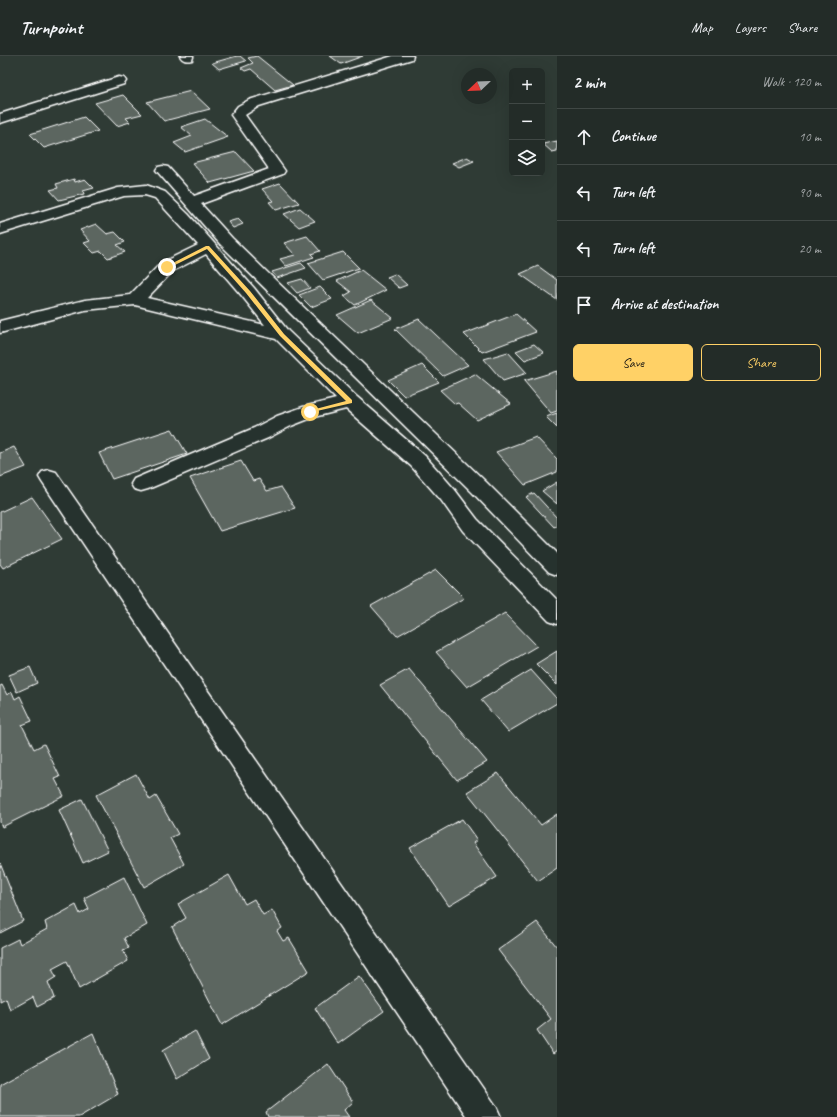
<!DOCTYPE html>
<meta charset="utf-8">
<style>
:root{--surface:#232c28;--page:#2b3430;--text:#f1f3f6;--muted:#a3a7a8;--line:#404845;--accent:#ffd166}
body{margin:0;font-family:Caveat,sans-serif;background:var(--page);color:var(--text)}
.controls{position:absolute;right:12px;top:12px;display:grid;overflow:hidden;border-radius:6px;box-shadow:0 4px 16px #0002}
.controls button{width:36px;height:36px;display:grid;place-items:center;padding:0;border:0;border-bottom:1px solid var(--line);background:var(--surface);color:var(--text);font:20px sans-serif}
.compass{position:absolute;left:461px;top:12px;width:36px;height:36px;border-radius:50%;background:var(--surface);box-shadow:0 4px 16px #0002;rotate:247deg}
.stop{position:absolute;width:12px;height:12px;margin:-9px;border:3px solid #ffd166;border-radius:50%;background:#fff}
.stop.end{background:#ffd166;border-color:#fff;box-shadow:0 1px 4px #0008}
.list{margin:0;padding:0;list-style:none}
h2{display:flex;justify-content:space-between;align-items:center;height:52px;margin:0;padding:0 16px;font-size:17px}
h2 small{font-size:13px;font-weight:400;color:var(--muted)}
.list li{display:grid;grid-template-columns:26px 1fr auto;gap:12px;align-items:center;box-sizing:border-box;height:56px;padding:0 16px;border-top:1px solid var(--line)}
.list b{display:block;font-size:15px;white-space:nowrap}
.list em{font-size:13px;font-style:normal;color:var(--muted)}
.actions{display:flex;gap:8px;padding:12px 16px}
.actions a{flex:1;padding:9px 0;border:1px solid var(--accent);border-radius:6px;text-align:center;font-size:14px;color:var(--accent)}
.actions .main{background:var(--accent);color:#111}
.icon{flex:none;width:22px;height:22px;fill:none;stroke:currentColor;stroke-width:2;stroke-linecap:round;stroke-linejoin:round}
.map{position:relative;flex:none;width:557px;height:1061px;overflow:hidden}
header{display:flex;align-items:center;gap:24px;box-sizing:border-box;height:56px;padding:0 20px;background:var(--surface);border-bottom:1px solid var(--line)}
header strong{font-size:19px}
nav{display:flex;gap:22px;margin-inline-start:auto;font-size:14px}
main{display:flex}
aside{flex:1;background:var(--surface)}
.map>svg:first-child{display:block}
</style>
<header>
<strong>Turnpoint</strong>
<nav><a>Map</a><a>Layers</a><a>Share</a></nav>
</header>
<main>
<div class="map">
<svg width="557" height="1061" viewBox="0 0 557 1061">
<rect width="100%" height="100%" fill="#2f3b35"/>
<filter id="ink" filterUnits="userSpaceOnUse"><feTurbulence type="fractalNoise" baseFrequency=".025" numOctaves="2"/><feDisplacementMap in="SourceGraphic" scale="8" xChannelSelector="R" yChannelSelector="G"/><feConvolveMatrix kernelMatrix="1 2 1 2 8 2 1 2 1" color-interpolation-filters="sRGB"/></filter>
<g filter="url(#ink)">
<!-- building -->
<path fill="#5b6661" stroke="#fff" d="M 237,0 L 240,0 L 246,5 L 219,13 L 212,7 Z
M 257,0 L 293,29 L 275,34 L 251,13 L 245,15 L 241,12 L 253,7 L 248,2 Z
M 330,0 L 363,0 L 341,8 Z
M 191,35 L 210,53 L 164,65 L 147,46 Z
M 123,39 L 142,58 L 126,62 L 130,66 L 117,70 L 95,47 Z
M 84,61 L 98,75 L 44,92 L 30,78 Z
M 205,63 L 228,81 L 185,96 L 174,87 L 192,80 L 181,71 Z
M 557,85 L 557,95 L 552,96 L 543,88 Z
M 236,96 L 254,115 L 210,127 L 192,107 Z
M 467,101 L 474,105 L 459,111 L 452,107 Z
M 74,123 L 75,126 L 85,123 L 94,132 L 83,135 L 84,138 L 59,144 L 50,134 L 58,132 L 56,128 Z
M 280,127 L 299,147 L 276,154 L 269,146 L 273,145 L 262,133 Z
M 300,152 L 315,165 L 299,171 L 284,158 Z
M 238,163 L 243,168 L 233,172 L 228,166 Z
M 96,168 L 107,178 L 115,176 L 125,186 L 117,189 L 125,196 L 108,202 L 101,195 L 94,197 L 84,187 L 90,185 L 80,174 Z
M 307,180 L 320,195 L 311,198 L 314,201 L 286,210 L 280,203 L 295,199 L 284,187 Z
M 343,196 L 359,212 L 323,224 L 308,207 Z
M 301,207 L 306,212 L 277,222 L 272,216 Z
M 538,210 L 557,224 L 557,244 L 520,218 Z
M 361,214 L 386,234 L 355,249 L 344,240 L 351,236 L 337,225 Z
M 395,218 L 407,229 L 399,232 L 387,221 Z
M 302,223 L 310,232 L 297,237 L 288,227 Z
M 320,231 L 332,243 L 311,251 L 299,239 Z
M 371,244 L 393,262 L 358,277 L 337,259 Z
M 516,258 L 536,276 L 482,296 L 464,278 Z
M 419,263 L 468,309 L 443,320 L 395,273 Z
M 534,288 L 544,297 L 525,304 L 516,295 Z
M 508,296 L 527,317 L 503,325 L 484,303 Z
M 422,309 L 439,326 L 404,340 L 388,324 Z
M 557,315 L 557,355 L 551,357 L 524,325 Z
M 475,318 L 511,348 L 477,364 L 458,347 L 455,348 L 440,334 Z
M 557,357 L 557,372 L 546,361 Z
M 172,373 L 187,398 L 112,423 L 99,397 Z
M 536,381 L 557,403 L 557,416 L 525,429 L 496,396 Z
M 14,391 L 26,411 L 0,421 L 0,397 Z
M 241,405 L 253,425 L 259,423 L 267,435 L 281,431 L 295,452 L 220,475 L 190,422 Z
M 557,426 L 557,448 L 542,435 Z
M 534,437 L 557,462 L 557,469 L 554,471 L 526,441 Z
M 32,441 L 62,483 L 3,512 L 0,508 L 0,456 Z
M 436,514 L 464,542 L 397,580 L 371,550 Z
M 505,557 L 537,590 L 467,631 L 436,596 Z
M 557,595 L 557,629 L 536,608 Z
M 30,611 L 37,627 L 17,636 L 9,619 Z
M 409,613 L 487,706 L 457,724 L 380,629 Z
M 531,614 L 557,643 L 557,647 L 508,676 L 481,644 Z
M 2,629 L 7,639 L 12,636 L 15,643 L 20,640 L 32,665 L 22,669 L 34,693 L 44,688 L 60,721 L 55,723 L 64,740 L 2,771 L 0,766 L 0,630 Z
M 498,717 L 541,769 L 557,758 L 557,812 L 538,825 L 467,736 Z
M 136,718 L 150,744 L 156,740 L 178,778 L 170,782 L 184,808 L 144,831 L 96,739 Z
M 82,743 L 108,795 L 83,807 L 59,754 Z
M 462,763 L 477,784 L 473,787 L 497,821 L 449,850 L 410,792 Z
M 0,807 L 23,865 L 0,877 Z
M 229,819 L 245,848 L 254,843 L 263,859 L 272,854 L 282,872 L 277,875 L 283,885 L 289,882 L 309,915 L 222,969 L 172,871 L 186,862 L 178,848 Z
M 124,821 L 147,869 L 124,882 L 129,892 L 123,894 L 128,905 L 79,933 L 67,905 L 52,913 L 56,921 L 48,926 L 54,942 L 37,951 L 33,941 L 10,954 L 6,942 L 0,945 L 0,892 L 18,883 L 20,888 L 47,873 L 45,866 L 76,849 L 80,858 L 89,853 L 84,842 Z
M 537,866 L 557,891 L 557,995 L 553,998 L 537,974 L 551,963 L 498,894 Z
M 359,920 L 384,955 L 338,988 L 315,952 Z
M 195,975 L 209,1003 L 177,1023 L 163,994 Z
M 93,977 L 118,1038 L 79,1061 L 0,1061 L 0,1028 Z
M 328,1008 L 353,1046 L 344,1054 L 349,1061 L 268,1061 L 266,1056 Z"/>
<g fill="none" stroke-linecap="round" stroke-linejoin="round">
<defs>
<path id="minor" d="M 180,0 L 193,0 L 193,1 L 192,4 C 186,5 183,5 180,0 Z
M 393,0 L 413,0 L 412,3 L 259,50 L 245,59 L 285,115 L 283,118 L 201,148 L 232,182 L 270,219 L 486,426 L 557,497 L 557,519 L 549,516 L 472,436 L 220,188 L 156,114 L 158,111 L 163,110 L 168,111 L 194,140 L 269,113 L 231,59 L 238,50 L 249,44 Z
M 119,21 L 124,22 L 126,25 L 124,28 L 0,67 L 0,58 Z
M 146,129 L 165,136 L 188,158 L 254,232 L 288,275 L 357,341 L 425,400 L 455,434 L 477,463 L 557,544 L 557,568 L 549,565 L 463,475 L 441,444 L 411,410 L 346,353 L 314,361 L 291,370 L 268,382 L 148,433 L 141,435 L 134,433 L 131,428 L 134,423 L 254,372 L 277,360 L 303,351 L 336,343 L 276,283 L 135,249 L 85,254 L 0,277 L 0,265 L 85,244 L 130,239 L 161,207 L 198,189 L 155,142 L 145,139 L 124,140 L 0,178 L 0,168 L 118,132 ZM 206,198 L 242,240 L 265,269 L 147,242 L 173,215 Z
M 49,414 L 56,416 L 496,1050 L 501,1061 L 467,1061 L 42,426 L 39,421 L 42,416 Z"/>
</defs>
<!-- minor casing -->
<use href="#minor" stroke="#fff" stroke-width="3"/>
<!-- minor -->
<use href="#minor" fill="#26332d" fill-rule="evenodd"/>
</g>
</g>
<!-- route -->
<path fill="#ffd166" d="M 206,190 L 209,190 L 250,235 L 284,278 L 352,344 L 352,347 L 308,357 L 308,355 L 346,345 L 280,280 L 246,237 L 207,193 L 169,212 L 165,211 Z"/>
</svg>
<div class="controls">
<button>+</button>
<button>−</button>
<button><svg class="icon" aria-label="layers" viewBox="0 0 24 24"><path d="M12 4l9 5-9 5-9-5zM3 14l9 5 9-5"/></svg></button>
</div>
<svg class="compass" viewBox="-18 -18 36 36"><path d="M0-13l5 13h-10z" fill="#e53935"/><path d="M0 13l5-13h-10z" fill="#a3a7a8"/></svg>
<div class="stop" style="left:310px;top:356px"></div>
<div class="stop end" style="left:167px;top:211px"></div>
</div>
<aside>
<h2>2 min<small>Walk · 120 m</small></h2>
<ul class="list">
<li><svg class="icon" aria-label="ahead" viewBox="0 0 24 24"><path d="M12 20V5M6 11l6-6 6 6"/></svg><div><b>Continue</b></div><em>10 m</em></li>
<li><svg class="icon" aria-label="left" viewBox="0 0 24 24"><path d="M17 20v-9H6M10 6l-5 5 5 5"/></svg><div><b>Turn left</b></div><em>90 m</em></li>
<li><svg class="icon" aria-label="left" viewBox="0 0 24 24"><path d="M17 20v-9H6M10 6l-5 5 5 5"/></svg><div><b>Turn left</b></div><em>20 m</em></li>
<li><svg class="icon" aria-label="arrive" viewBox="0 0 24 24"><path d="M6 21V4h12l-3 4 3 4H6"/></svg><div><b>Arrive at destination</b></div></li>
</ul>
<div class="actions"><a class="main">Save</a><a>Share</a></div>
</aside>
</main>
